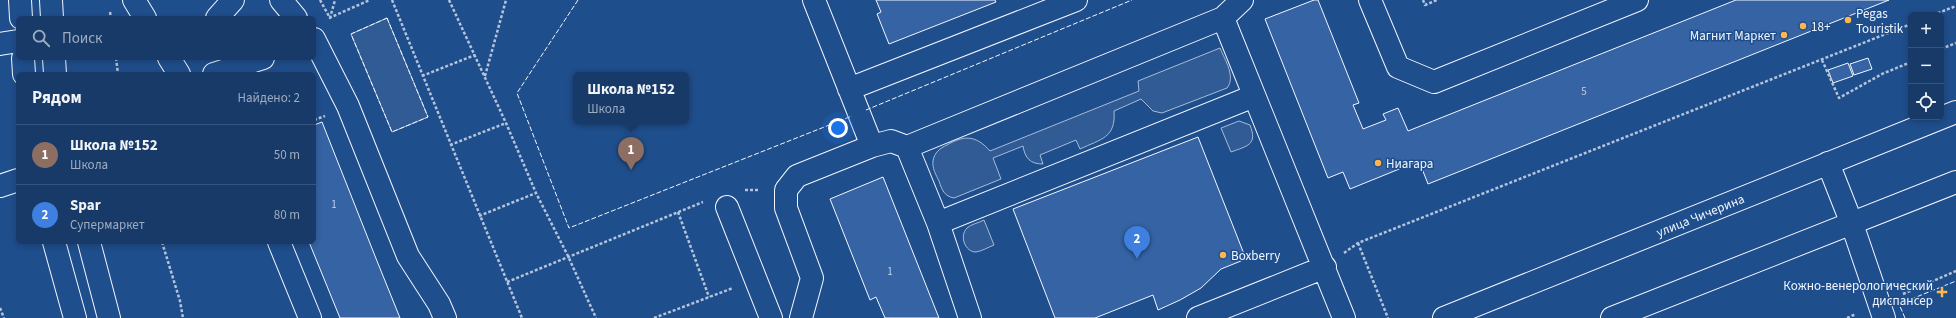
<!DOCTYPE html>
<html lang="ru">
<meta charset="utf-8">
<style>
:root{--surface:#173a69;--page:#20416f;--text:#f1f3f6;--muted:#9eadc0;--line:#36547d;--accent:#d6ab8b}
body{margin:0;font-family:"Source Sans 3",sans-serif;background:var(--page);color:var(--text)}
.controls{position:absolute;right:12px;top:12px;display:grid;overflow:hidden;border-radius:6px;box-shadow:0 2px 6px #0003}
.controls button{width:36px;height:36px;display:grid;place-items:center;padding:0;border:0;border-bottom:1px solid var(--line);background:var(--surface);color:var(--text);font:20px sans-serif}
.you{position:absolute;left:838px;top:128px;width:14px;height:14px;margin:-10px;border:3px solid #fff;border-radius:50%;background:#1a73e8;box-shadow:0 0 0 6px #1a73e833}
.badge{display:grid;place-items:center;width:26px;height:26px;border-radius:50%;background:var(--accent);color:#fff;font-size:13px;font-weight:700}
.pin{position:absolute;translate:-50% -33px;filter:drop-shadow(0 1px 2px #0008)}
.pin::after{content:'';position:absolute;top:21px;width:14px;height:12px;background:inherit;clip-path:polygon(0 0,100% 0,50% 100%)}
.popup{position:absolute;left:573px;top:72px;width:116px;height:52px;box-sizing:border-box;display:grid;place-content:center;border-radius:6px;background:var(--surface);filter:drop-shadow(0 1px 3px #0005);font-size:13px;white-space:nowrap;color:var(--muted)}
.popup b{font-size:15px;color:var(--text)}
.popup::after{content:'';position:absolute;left:50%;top:100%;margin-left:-8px;border:8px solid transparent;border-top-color:var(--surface)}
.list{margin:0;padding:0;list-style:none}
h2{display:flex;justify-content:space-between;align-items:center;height:52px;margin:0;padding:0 16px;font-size:17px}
h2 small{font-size:13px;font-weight:400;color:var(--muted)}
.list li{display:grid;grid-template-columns:26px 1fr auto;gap:12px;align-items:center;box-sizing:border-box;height:60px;padding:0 16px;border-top:1px solid var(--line)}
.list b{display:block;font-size:15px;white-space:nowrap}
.list p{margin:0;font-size:13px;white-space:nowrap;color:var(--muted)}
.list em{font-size:13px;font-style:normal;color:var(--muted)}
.icon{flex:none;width:22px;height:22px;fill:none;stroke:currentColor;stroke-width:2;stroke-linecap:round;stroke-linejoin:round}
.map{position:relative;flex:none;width:1956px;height:318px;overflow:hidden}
.search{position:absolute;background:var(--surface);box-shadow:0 2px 6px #0003;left:16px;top:16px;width:300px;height:44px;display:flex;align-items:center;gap:10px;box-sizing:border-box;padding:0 14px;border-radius:6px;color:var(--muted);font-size:15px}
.panel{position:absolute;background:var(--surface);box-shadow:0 2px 6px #0003;left:16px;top:72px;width:300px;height:172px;border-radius:6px}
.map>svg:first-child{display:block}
</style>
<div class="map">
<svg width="1956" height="318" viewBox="0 0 1956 318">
<rect width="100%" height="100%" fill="#1f4e8c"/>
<!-- green -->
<path fill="#305b95" stroke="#a8bbd7" d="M 387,18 L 428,117 L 392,132 L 351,34 Z
M 1220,48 C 1225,60 1236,77 1227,88 L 1162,113 L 1153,111 L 1141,99 L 1114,111 C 1116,138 1101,139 1080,149 L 1076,140 L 1040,155 L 1043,164 C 1030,164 1025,158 1023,146 L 993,158 L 1001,179 L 954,198 C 944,196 942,190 939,181 C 936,175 932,168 933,161 C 934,153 940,148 947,145 C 964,135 976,135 990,151 L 1139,91 L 1138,81 Z
M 1239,121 L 1250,125 C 1258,145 1247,146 1231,152 L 1221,128 Z
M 984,220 L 994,245 C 989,247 982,251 976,252 C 965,252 959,236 967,228 C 971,224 979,223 984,220 Z"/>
<!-- building -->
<path fill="#3563a3" stroke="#f2f6ff" d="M 876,0 L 995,0 L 996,2 L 889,44 L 877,14 L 881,12 Z
M 1314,0 L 1318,0 L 1359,103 L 1353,105 L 1363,129 L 1386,120 L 1383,114 L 1398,108 L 1408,131 L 1736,0 L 1889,0 L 1428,184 L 1419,161 L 1350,189 L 1343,172 L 1328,178 L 1265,19 Z
M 1868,58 L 1872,69 L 1854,75 L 1850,64 Z
M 1848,63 L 1853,76 L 1833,83 L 1828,70 Z
M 322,122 L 375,256 L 400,318 L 340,318 L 309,242 L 314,242 L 314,125 Z
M 1198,137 L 1246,259 L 1221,269 L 1201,288 L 1180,300 L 1158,310 L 1153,295 L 1095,318 L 1055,318 L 1013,209 Z
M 883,177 L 939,318 L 885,318 L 876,297 L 870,300 L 830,199 Z"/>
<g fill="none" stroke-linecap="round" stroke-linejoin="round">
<defs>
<path id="minor" d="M 20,0 L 21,18
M 51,0 L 52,18
M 134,0 L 145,18
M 281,0 L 296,18
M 814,0 L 872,146
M 1370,0 L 1398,67 L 1434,82 L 1637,0
M 217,18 L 233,0
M 1223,18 L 1344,318
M 314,39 L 348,106 L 408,256 L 439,304 L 445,318
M 0,44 L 18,41
M 23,58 L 24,74
M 54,58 L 55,74
M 169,58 L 179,74
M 214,74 L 263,58
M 849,89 L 1076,0
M 907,147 L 938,223 L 970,318
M 1828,163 L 1852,224 L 1884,318
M 0,186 L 18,180
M 727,207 L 771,318
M 938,223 L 1254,96
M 54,242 L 75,318
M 89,242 L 109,318
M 279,242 L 310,318
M 801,318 L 812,278 L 786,208 L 786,190 L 797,176 L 872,146 L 891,141 L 907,147 L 1223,18 L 1242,0
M 1198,318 L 1325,267"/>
<g id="major">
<path id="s1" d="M 1444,318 L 1956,112"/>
<path d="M 1612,318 L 1956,182"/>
</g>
</defs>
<!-- minor casing -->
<use href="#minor" stroke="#f2f6ff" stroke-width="24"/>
<!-- major casing -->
<use href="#major" stroke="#f2f6ff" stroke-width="24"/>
<!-- path -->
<path stroke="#b3c4dc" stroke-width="2.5" stroke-dasharray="3 2" stroke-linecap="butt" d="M 320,0 L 330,18 L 335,0
M 392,0 L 522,318
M 449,0 L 506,123 L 536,193 L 568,256 L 596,318
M 1423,0 L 1425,5 L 1437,0
M 110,12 L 111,18
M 1933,15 L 1956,6
M 329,18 L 370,0
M 1941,49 L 1956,43
M 116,58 L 118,74
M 1822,60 L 1839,98 L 1882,74 L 1911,62
M 422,76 L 475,55
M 485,76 L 506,0
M 314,120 L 325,116
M 450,145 L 506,123
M 745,190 L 760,190
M 678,212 L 709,297
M 479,216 L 536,193
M 162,242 L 180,301 L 183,318
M 1358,243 L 1388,318
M 1344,253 L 1358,243 L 1911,24
M 507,282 L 703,202
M 1903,294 L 1956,271
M 0,308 L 4,318
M 654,318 L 733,288
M 1847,318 L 1856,314"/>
<!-- minor -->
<use href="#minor" stroke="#1f4e8c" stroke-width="22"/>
<!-- major -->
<use href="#major" stroke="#1f4e8c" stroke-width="22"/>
<!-- fence -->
<path stroke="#f2f6ff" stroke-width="1" stroke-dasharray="5 2" stroke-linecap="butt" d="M 578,0 L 517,93 L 569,228 L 852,116
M 387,18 L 428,117 L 392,132 L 351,34 Z
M 866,110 L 1132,0
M 1905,318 L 1899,304 L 1956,281"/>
</g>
<!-- markers -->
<g fill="#ffb74d" stroke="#1f4e8c" stroke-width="1.5">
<circle cx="1848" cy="20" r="4"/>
<circle cx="1803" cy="26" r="4"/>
<circle cx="1784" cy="35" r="4"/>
<circle cx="1378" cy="163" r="4"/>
<circle cx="1223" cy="255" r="4"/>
<path d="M1940 286h4v4h4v4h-4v4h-4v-4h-4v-4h4z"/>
</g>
<g text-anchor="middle" stroke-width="3" stroke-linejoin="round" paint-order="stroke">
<!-- number labels -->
<g font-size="11" fill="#c3d1e8">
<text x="1584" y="95">5</text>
<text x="334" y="208">1</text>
<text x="890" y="275">1</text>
</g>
<!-- poi labels -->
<g font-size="13" fill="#f2f6ff" stroke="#1f4e8c" text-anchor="start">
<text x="1856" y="18">Pegas<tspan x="1856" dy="15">Touristik</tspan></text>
<text x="1811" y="31">18+</text>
<text x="1776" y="40" text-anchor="end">Магнит Маркет</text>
<text x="1386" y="168">Ниагара</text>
<text x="1231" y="260">Boxberry</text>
<text x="1933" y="290" text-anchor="end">Кожно-венерологический<tspan x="1933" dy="15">диспансер</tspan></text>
</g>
<!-- street labels -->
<g font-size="13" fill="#f2f6ff" stroke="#1f4e8c">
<text dy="5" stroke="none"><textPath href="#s1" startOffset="276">улица Чичерина</textPath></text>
</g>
</g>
</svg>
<div class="controls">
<button>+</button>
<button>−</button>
<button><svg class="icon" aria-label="locate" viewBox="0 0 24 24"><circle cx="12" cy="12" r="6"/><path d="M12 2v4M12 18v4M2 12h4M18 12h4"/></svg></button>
</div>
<div class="you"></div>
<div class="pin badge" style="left:631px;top:170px;background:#8d6e63">1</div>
<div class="popup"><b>Школа №152</b>Школа</div>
<div class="pin badge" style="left:1137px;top:259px;background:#3f7fe0">2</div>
<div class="search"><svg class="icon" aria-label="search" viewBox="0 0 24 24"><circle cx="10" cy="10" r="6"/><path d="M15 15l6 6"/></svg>Поиск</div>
<section class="panel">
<h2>Рядом<small>Найдено: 2</small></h2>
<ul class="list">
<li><span class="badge" style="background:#8d6e63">1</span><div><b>Школа №152</b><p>Школа</p></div><em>50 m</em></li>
<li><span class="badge" style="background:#3f7fe0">2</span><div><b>Spar</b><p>Супермаркет</p></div><em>80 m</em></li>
</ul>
</section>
</div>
